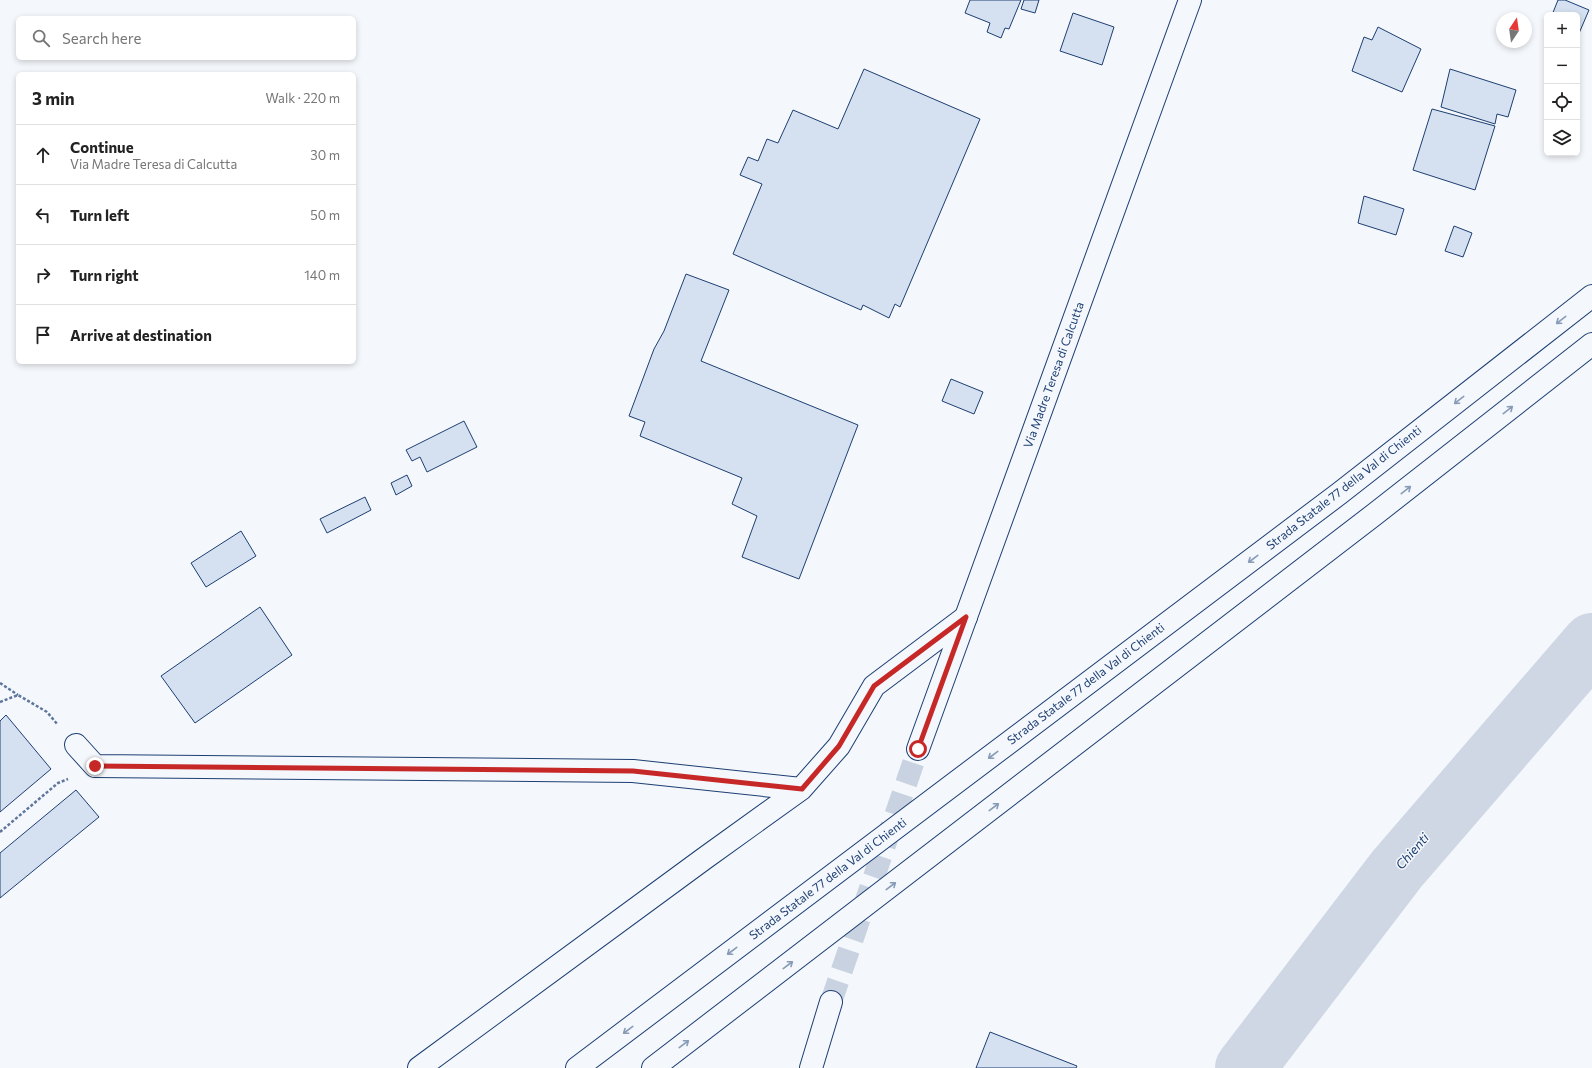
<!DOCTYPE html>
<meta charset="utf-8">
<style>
:root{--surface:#fff;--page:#f2f2f2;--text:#222;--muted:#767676;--line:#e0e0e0}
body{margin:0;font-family:Commissioner,sans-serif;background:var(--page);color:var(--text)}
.controls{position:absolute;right:12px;top:12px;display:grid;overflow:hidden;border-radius:6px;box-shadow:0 2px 6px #0003}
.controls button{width:36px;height:36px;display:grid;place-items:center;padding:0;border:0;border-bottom:1px solid var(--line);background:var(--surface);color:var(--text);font:20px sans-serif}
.compass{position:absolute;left:1496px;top:12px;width:36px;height:36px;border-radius:50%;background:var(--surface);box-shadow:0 2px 6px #0003;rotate:13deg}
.stop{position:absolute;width:12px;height:12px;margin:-9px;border:3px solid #c62828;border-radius:50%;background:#fff}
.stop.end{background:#c62828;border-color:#fff;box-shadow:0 1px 4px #0008}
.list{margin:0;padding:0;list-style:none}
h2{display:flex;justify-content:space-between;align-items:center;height:52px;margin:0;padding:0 16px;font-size:17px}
h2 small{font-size:13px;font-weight:400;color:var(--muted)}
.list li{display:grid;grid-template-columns:26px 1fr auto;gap:12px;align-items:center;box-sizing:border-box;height:60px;padding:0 16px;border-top:1px solid var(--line)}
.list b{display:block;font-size:15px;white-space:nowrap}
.list p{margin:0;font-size:13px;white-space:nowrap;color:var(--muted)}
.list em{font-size:13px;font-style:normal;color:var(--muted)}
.icon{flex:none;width:22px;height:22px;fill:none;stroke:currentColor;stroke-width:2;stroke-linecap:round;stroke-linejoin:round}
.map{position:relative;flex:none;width:1592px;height:1068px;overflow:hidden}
.search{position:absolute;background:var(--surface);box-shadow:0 2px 6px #0003;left:16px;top:16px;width:340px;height:44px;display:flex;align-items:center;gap:10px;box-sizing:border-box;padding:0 14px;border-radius:6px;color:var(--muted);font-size:15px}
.panel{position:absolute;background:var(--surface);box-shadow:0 2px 6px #0003;left:16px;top:72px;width:340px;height:292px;border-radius:6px}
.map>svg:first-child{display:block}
</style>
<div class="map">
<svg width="1592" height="1068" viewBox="0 0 1592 1068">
<rect width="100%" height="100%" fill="#f4f7fb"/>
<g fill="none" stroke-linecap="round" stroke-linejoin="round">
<!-- river -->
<path stroke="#cfd7e4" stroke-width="60" d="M 1245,1068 L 1397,869 L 1592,643"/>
</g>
<!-- building -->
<path fill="#d5e0f0" stroke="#1d3f73" d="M 970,0 L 1021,0 L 1009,29 L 1005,28 L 1001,38 L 987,32 L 990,23 L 965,13 Z
M 1024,0 L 1039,0 L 1035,13 L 1021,9 Z
M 1558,0 L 1565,0 L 1589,10 L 1577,38 L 1577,15 L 1552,15 Z
M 1073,13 L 1114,27 L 1102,65 L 1060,51 Z
M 1378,27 L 1421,49 L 1402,92 L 1352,71 L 1364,37 L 1372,40 Z
M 864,69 L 980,119 L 900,307 L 895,304 L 889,318 L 863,305 L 861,310 L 733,254 L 762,184 L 740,175 L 748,157 L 758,161 L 767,139 L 778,143 L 793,110 L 838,129 Z
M 1450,69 L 1516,90 L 1508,117 L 1497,114 L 1495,124 L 1441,107 Z
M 1432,109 L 1495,126 L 1475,190 L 1413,170 Z
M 1364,196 L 1404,209 L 1396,235 L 1358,223 Z
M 1454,226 L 1472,233 L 1463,257 L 1445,251 Z
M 686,274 L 729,290 L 701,361 L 858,425 L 799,579 L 742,557 L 757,516 L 732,504 L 742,478 L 640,436 L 645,422 L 629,416 L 654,349 L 664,331 Z
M 951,379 L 983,392 L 974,414 L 942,401 Z
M 464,421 L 477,447 L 427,472 L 420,457 L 412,461 L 406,450 Z
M 407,475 L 412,486 L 396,495 L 391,483 Z
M 365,497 L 371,510 L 327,533 L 320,519 Z
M 241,531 L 256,556 L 206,587 L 191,563 Z
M 260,607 L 292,655 L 195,723 L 161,676 Z
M 6,715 L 51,769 L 0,812 L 0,721 Z
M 76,790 L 99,817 L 0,898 L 0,853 Z
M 990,1032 L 1077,1066 L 1076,1068 L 976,1068 Z"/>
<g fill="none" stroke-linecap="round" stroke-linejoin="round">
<!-- secondary-tunnel -->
<path stroke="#c9d2e0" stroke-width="22" stroke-dasharray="22 11" stroke-linecap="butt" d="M 831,1002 L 918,749"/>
<defs>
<path id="street" d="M 76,745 L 95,766 L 633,771 L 801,789
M 419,1068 L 705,858 L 801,789 L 839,746 L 874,686 L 966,617"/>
<path id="secondary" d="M 918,749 L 1190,0
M 811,1068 L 831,1002"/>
<path id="highway" d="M 577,1068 L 1340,493 L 1592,296
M 653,1068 L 1375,514 L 1592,344"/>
</defs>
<!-- street casing -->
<use href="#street" stroke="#1d3f73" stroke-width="24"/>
<!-- secondary casing -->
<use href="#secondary" stroke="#1d3f73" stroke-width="24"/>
<!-- highway casing -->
<use href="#highway" stroke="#1d3f73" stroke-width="24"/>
<!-- path -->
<path stroke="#5e769c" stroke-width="2.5" stroke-dasharray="3 2" stroke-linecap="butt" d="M 0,683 L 18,695
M 0,702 L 18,695 L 47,712 L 58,725
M 0,832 L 58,783 L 68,779"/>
<!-- street -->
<use href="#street" stroke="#f4f7fb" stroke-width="22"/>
<!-- secondary -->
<use href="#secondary" stroke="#f4f7fb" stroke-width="22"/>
<!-- highway -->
<use href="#highway" stroke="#f4f7fb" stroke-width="22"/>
</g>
<!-- one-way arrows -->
<defs><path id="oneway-shaft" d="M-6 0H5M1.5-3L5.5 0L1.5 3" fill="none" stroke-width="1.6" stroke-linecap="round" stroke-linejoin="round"/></defs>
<g stroke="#889bb7">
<use href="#oneway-shaft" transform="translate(1561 320) rotate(142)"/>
<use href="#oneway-shaft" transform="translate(1459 400) rotate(142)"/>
<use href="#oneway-shaft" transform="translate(1508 410) rotate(-38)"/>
<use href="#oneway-shaft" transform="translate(1406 490) rotate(-38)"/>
<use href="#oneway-shaft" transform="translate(1253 559) rotate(143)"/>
<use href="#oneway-shaft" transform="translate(993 755) rotate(143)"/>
<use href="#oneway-shaft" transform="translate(994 807) rotate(-37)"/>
<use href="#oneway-shaft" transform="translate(891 886) rotate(-37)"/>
<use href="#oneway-shaft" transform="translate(732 951) rotate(143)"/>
<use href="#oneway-shaft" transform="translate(788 965) rotate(-37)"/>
<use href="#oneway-shaft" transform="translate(628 1030) rotate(143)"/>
<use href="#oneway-shaft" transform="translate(684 1044) rotate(-37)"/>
</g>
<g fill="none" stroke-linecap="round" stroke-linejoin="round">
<!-- route -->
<path stroke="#c62828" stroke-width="5" d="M 95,766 L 633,771 L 802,789 L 839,746 L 874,686 L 966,617 L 918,749"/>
</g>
<g text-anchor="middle" stroke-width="3" stroke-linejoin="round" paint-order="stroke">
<!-- street labels -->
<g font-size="12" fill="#1d3f73" stroke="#f4f7fb">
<text transform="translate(1054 375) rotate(-70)" y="4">Via Madre Teresa di Calcutta</text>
<text transform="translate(1344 488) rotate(-38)" y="4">Strada Statale 77 della Val di Chienti</text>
<text transform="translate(1086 684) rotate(-37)" y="4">Strada Statale 77 della Val di Chienti</text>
<text transform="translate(828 879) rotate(-37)" y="4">Strada Statale 77 della Val di Chienti</text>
</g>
<!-- water labels -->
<g font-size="13" font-style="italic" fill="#1d3f73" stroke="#f4f7fb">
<text transform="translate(1412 851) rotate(-49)" y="5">Chienti</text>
</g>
</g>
</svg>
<div class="controls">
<button>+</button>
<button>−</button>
<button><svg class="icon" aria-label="locate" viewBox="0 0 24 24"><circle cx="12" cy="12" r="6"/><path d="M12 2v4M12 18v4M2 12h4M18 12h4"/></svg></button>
<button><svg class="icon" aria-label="layers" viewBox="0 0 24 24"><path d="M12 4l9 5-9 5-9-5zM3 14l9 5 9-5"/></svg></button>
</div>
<svg class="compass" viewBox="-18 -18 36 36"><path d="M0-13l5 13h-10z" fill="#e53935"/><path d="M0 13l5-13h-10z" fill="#767676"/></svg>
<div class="stop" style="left:918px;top:749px"></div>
<div class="stop end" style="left:95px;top:766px"></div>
<div class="search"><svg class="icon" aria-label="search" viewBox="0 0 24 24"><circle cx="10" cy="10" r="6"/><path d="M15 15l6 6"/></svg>Search here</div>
<section class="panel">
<h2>3 min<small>Walk · 220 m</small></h2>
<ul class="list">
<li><svg class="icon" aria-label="ahead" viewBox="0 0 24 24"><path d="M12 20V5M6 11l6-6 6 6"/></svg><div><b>Continue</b><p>Via Madre Teresa di Calcutta</p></div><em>30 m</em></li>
<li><svg class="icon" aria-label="left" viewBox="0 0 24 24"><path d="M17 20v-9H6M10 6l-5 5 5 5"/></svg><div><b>Turn left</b></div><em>50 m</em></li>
<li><svg class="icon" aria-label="right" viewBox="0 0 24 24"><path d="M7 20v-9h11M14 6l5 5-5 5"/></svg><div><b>Turn right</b></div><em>140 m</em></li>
<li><svg class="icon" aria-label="arrive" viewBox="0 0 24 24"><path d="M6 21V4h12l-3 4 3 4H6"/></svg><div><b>Arrive at destination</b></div></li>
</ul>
</section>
</div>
